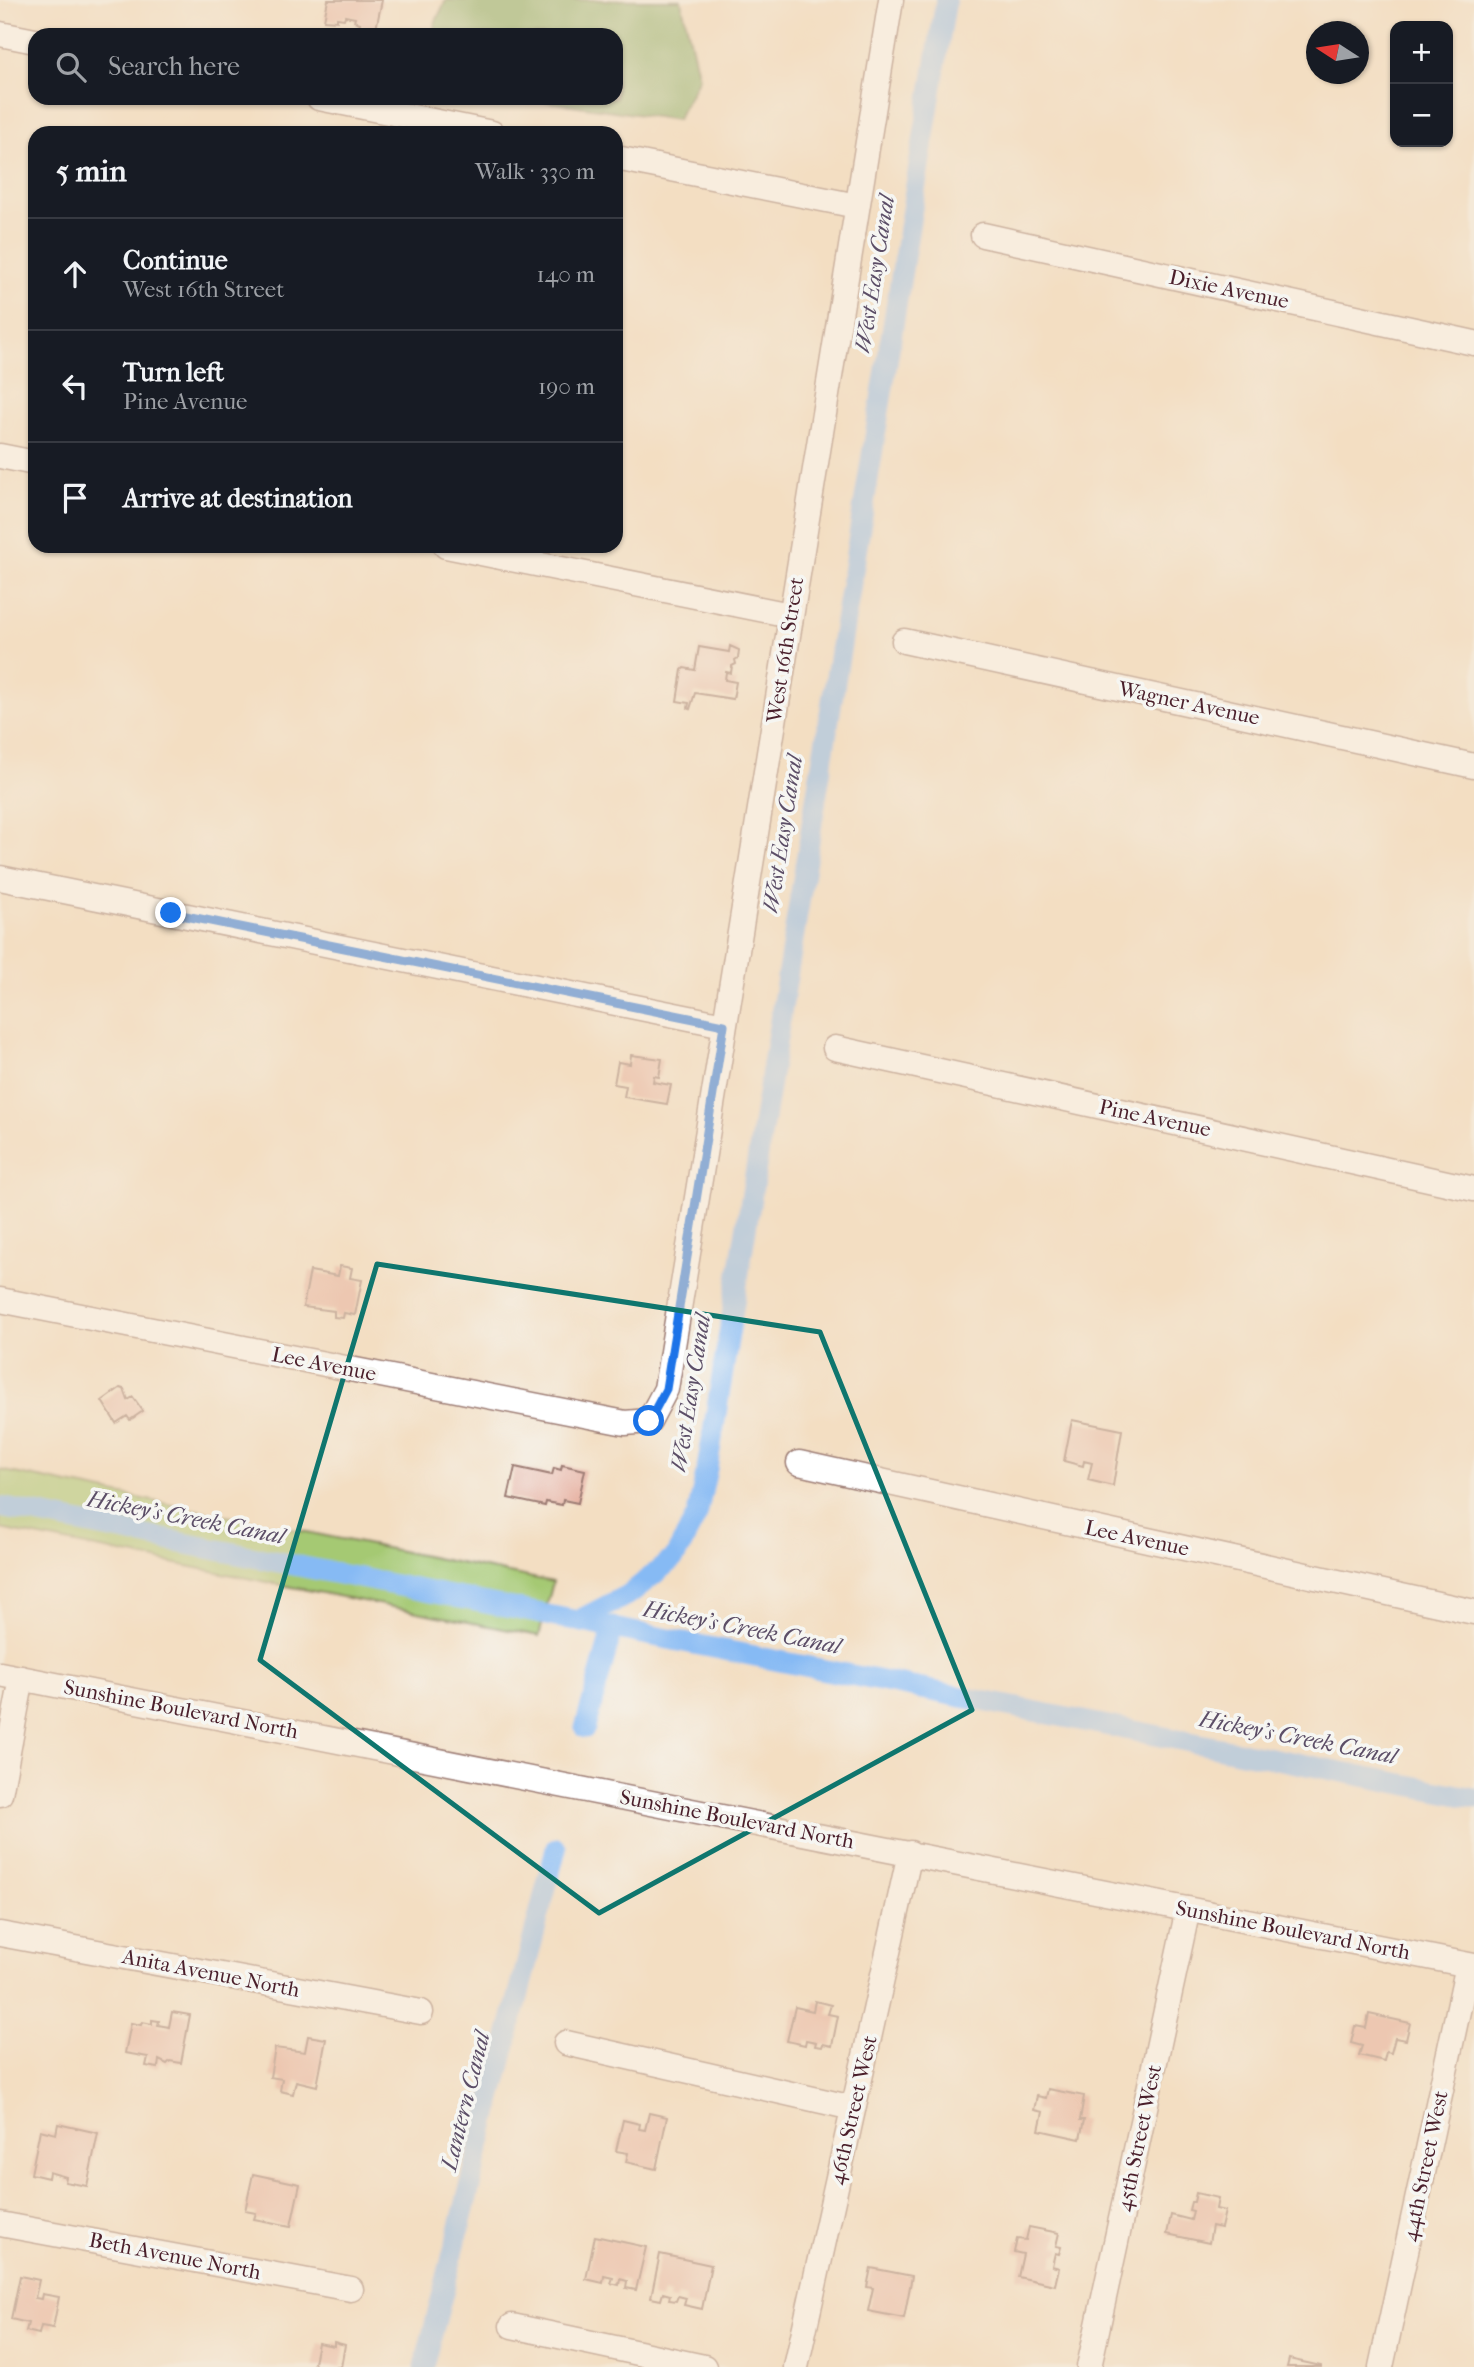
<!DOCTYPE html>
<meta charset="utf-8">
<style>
:root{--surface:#171b24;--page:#242831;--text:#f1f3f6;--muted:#9ea1a6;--line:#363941}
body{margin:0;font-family:"IM FELL French Canon",serif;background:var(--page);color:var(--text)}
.controls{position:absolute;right:21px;top:21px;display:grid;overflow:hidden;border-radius:14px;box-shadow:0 2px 5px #0004}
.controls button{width:63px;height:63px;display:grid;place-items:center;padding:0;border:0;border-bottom:2px solid var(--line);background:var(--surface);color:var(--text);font:35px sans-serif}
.compass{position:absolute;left:1306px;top:21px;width:63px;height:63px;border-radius:50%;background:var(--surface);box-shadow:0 2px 5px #0004;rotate:282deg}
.stop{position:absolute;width:21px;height:21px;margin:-16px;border:5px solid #1a73e8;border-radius:50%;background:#fff}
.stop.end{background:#1a73e8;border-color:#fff;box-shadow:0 2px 7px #0008}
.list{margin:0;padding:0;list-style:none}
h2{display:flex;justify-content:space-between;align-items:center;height:91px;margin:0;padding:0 28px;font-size:30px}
h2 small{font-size:23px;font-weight:400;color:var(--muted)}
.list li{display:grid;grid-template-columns:46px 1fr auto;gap:21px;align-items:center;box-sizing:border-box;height:112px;padding:0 28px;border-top:2px solid var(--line)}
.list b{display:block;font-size:26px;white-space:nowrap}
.list p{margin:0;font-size:23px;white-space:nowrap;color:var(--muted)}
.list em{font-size:23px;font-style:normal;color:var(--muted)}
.icon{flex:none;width:38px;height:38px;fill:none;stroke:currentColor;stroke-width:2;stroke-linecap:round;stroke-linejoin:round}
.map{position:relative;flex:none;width:1474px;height:2367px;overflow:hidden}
.search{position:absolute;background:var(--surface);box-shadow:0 2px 5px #0004;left:28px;top:28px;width:595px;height:77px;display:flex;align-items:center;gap:18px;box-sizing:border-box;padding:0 24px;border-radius:21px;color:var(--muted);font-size:26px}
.panel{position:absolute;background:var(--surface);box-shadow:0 2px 5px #0004;left:28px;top:126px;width:595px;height:427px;border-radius:21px}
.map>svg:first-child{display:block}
</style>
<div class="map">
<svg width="1474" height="2367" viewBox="0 0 1474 2367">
<rect width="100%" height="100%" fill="#f6f6f2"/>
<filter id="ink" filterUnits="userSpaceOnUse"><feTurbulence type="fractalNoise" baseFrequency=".0143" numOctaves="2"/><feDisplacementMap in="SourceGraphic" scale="14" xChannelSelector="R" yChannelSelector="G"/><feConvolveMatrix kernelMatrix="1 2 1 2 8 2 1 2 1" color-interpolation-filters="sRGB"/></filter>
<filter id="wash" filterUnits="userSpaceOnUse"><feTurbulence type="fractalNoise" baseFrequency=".00686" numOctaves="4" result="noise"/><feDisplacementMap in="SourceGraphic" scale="28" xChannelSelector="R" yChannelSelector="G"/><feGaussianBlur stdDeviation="1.57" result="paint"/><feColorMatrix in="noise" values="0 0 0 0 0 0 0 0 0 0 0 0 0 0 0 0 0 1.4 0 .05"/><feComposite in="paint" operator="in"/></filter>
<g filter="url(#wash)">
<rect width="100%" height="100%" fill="#f3dec2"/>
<!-- green -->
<path fill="#a5c973" stroke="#78744f" stroke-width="2" d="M 0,1470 L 553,1582 L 539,1636 L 0,1529 Z"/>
<!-- forest -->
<path fill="#84ad65" stroke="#676648" stroke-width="2" d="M 446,0 L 681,0 L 699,78 L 677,120 L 542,101 L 447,98 L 616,98 L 616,35 L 433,35 L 435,23 Z"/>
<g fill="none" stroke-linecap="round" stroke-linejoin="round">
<!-- canal -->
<path stroke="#86baf4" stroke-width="21" d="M 0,1507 L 1474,1798
M 579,1620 L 631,1593 L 675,1557 L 697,1515 L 707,1469 L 946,0
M 585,1728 L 613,1627
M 424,2367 L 556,1848"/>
</g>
<g id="blocks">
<!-- building -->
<path fill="#e6ac9b" d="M 328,0 L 382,0 L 376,29 L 359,26 L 360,23 L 354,21 L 355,18 L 345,16 L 344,19 L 337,18 L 337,21 L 324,20 Z
M 730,646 L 739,650 L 738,658 L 735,660 L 736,664 L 732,666 L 731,673 L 726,672 L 725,680 L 736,682 L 733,699 L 695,693 L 690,709 L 688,708 L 689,703 L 677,701 L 682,670 L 684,668 L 695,670 L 699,647 L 729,652 Z
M 631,1055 L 662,1059 L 659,1077 L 654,1076 L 653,1082 L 671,1085 L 667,1104 L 624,1097 L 626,1086 L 614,1084 L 618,1062 L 630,1064 Z
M 340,1266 L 352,1268 L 350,1278 L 362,1280 L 355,1315 L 344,1313 L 343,1318 L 334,1317 L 334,1311 L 303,1307 L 310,1271 L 338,1276 Z
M 120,1388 L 124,1389 L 128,1400 L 133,1397 L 143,1411 L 130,1420 L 127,1416 L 116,1423 L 102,1401 Z
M 1072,1420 L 1122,1430 L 1113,1486 L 1088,1480 L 1092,1463 L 1084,1461 L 1083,1466 L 1064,1461 Z
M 562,1465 L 585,1470 L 578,1503 L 563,1500 L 562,1505 L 546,1502 L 545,1506 L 508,1498 L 515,1467 L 552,1475 L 554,1468 L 561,1470 Z
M 815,2001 L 831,2005 L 828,2014 L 838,2016 L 832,2046 L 823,2044 L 822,2047 L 815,2046 L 816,2042 L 806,2040 L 805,2045 L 787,2041 L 795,2007 L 813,2011 Z
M 172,2012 L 190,2015 L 181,2063 L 170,2061 L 167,2064 L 159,2060 L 158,2068 L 146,2066 L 148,2057 L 125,2053 L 131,2023 L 141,2025 L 142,2022 L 152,2024 L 152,2020 L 159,2021 L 158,2025 L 169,2027 Z
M 1369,2014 L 1410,2023 L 1406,2040 L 1395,2038 L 1391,2053 L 1386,2052 L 1384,2061 L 1359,2055 L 1362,2046 L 1351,2043 L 1355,2026 L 1366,2028 Z
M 308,2036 L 326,2039 L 317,2086 L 296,2081 L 293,2094 L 280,2091 L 282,2079 L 270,2077 L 275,2048 L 305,2052 Z
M 1048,2089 L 1084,2096 L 1080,2120 L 1084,2120 L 1080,2139 L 1039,2130 L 1043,2112 L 1034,2110 L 1037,2096 L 1046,2098 Z
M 649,2113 L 667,2117 L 656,2169 L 626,2162 L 628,2153 L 616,2151 L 623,2120 L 640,2124 L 639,2129 L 645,2130 Z
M 58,2124 L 98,2133 L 87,2186 L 65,2182 L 66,2177 L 49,2172 L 48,2178 L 31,2174 L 40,2130 L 56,2134 Z
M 253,2174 L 300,2184 L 291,2226 L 254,2219 L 256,2213 L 245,2211 Z
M 1196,2193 L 1218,2198 L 1216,2209 L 1225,2211 L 1221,2228 L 1212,2226 L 1209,2243 L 1167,2234 L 1171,2215 L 1191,2220 L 1193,2211 L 1189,2210 L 1191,2202 L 1194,2202 Z
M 1029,2227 L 1059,2233 L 1056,2246 L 1061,2247 L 1059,2254 L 1055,2253 L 1052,2266 L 1059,2268 L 1055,2285 L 1018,2277 L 1023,2254 L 1014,2252 L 1017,2239 L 1026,2240 Z
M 595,2236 L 646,2247 L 636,2290 L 626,2288 L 627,2281 L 620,2279 L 619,2285 L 611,2283 L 613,2278 L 604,2276 L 603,2283 L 586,2279 Z
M 660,2254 L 711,2265 L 702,2309 L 684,2305 L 686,2298 L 678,2296 L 676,2301 L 669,2300 L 670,2295 L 663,2293 L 661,2300 L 651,2298 Z
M 871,2268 L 912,2276 L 904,2318 L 868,2311 L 873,2288 L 867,2287 Z
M 20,2276 L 39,2280 L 35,2298 L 41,2299 L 42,2294 L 59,2297 L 53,2328 L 41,2326 L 39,2334 L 26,2331 L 28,2323 L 11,2319 Z
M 334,2342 L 345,2345 L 341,2367 L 313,2367 L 318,2343 L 334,2346 Z
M 1289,2359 L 1321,2366 L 1321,2367 L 1287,2367 Z"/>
</g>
</g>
<g filter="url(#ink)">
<use href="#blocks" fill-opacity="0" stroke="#9e7e76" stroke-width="2"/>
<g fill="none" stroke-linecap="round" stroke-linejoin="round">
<defs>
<path id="minor" d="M 0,34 L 35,41
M 319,98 L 492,133
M 616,158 L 857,206
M 983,235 L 1474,343
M 0,456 L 35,463
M 446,546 L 790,615
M 904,641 L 1474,766
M 0,878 L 724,1025
M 835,1048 L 1474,1189
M 0,1300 L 625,1423 L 649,1421 L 666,1389 L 891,0
M 799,1463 L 1474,1612
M 0,1674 L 1474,1966
M 0,1794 L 22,1678
M 0,1934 L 421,2012
M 566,2043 L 853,2108
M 0,2224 L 351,2289
M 512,2326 L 704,2367
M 796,2367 L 910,1853
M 1089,2367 L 1188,1909
M 1381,2367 L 1468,1965"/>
</defs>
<!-- minor casing -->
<use href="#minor" stroke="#9e7e76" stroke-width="27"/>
<!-- minor -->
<use href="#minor" stroke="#fff" stroke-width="24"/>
</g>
</g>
<g fill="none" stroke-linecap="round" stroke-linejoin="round" filter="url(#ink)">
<!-- route -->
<path stroke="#1a73e8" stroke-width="9" d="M 171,913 L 724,1025 L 666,1389 L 649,1421"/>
</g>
<!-- marked area -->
<path d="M0 0H1474V2367H0ZM 377,1264 L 820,1332 L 972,1710 L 599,1913 L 260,1660 Z" fill="#f3dec2" fill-opacity=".55" fill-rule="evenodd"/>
<path fill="none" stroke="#0f766e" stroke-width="5" stroke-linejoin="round" d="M 377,1264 L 820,1332 L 972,1710 L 599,1913 L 260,1660 Z"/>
<g text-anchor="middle" stroke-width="7" stroke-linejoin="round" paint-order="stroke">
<!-- street labels -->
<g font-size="21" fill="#4a1f2b" stroke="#f6f6f2">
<text transform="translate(1229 289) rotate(12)" y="7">Dixie Avenue</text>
<text transform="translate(785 650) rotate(-81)" y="7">West 16th Street</text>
<text transform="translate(1189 703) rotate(12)" y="7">Wagner Avenue</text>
<text transform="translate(1155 1118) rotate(12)" y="7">Pine Avenue</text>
<text transform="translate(324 1364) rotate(11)" y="7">Lee Avenue</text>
<text transform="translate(1137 1538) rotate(12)" y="7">Lee Avenue</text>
<text transform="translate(181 1709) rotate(11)" y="7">Sunshine Boulevard North</text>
<text transform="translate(737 1819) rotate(11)" y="7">Sunshine Boulevard North</text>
<text transform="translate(1293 1930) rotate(11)" y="7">Sunshine Boulevard North</text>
<text transform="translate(211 1973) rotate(11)" y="7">Anita Avenue North</text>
<text transform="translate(853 2110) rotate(-77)" y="7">46th Street West</text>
<text transform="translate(1139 2138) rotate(-78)" y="7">45th Street West</text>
<text transform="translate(1425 2166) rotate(-78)" y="7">44th Street West</text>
<text transform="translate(175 2256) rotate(11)" y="7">Beth Avenue North</text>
</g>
<!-- water labels -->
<g font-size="23" font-style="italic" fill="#5c4e67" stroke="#f6f6f2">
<text transform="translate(874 274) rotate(-81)" y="8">West Easy Canal</text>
<text transform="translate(782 834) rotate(-81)" y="8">West Easy Canal</text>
<text transform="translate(690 1393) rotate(-81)" y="8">West Easy Canal</text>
<text transform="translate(186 1517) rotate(11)" y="8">Hickey's Creek Canal</text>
<text transform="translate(742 1627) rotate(11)" y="8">Hickey's Creek Canal</text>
<text transform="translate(1298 1737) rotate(11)" y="8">Hickey's Creek Canal</text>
<text transform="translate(465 2101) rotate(-76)" y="8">Lantern Canal</text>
</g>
</g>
</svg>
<div class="controls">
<button>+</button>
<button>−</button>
</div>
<svg class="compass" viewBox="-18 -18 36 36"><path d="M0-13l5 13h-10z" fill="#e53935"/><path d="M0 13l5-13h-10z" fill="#9ea1a6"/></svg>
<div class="stop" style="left:649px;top:1421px"></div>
<div class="stop end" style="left:171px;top:913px"></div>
<div class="search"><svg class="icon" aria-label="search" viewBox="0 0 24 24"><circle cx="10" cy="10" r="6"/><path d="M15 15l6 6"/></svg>Search here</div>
<section class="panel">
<h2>5 min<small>Walk · 330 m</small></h2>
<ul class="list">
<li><svg class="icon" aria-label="ahead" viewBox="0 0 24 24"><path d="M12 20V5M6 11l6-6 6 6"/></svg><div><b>Continue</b><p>West 16th Street</p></div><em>140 m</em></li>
<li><svg class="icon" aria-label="left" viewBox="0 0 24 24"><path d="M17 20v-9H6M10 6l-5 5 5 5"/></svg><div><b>Turn left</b><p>Pine Avenue</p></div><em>190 m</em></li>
<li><svg class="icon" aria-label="arrive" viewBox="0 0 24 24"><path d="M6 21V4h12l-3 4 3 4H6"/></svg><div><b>Arrive at destination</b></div></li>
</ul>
</section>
</div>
